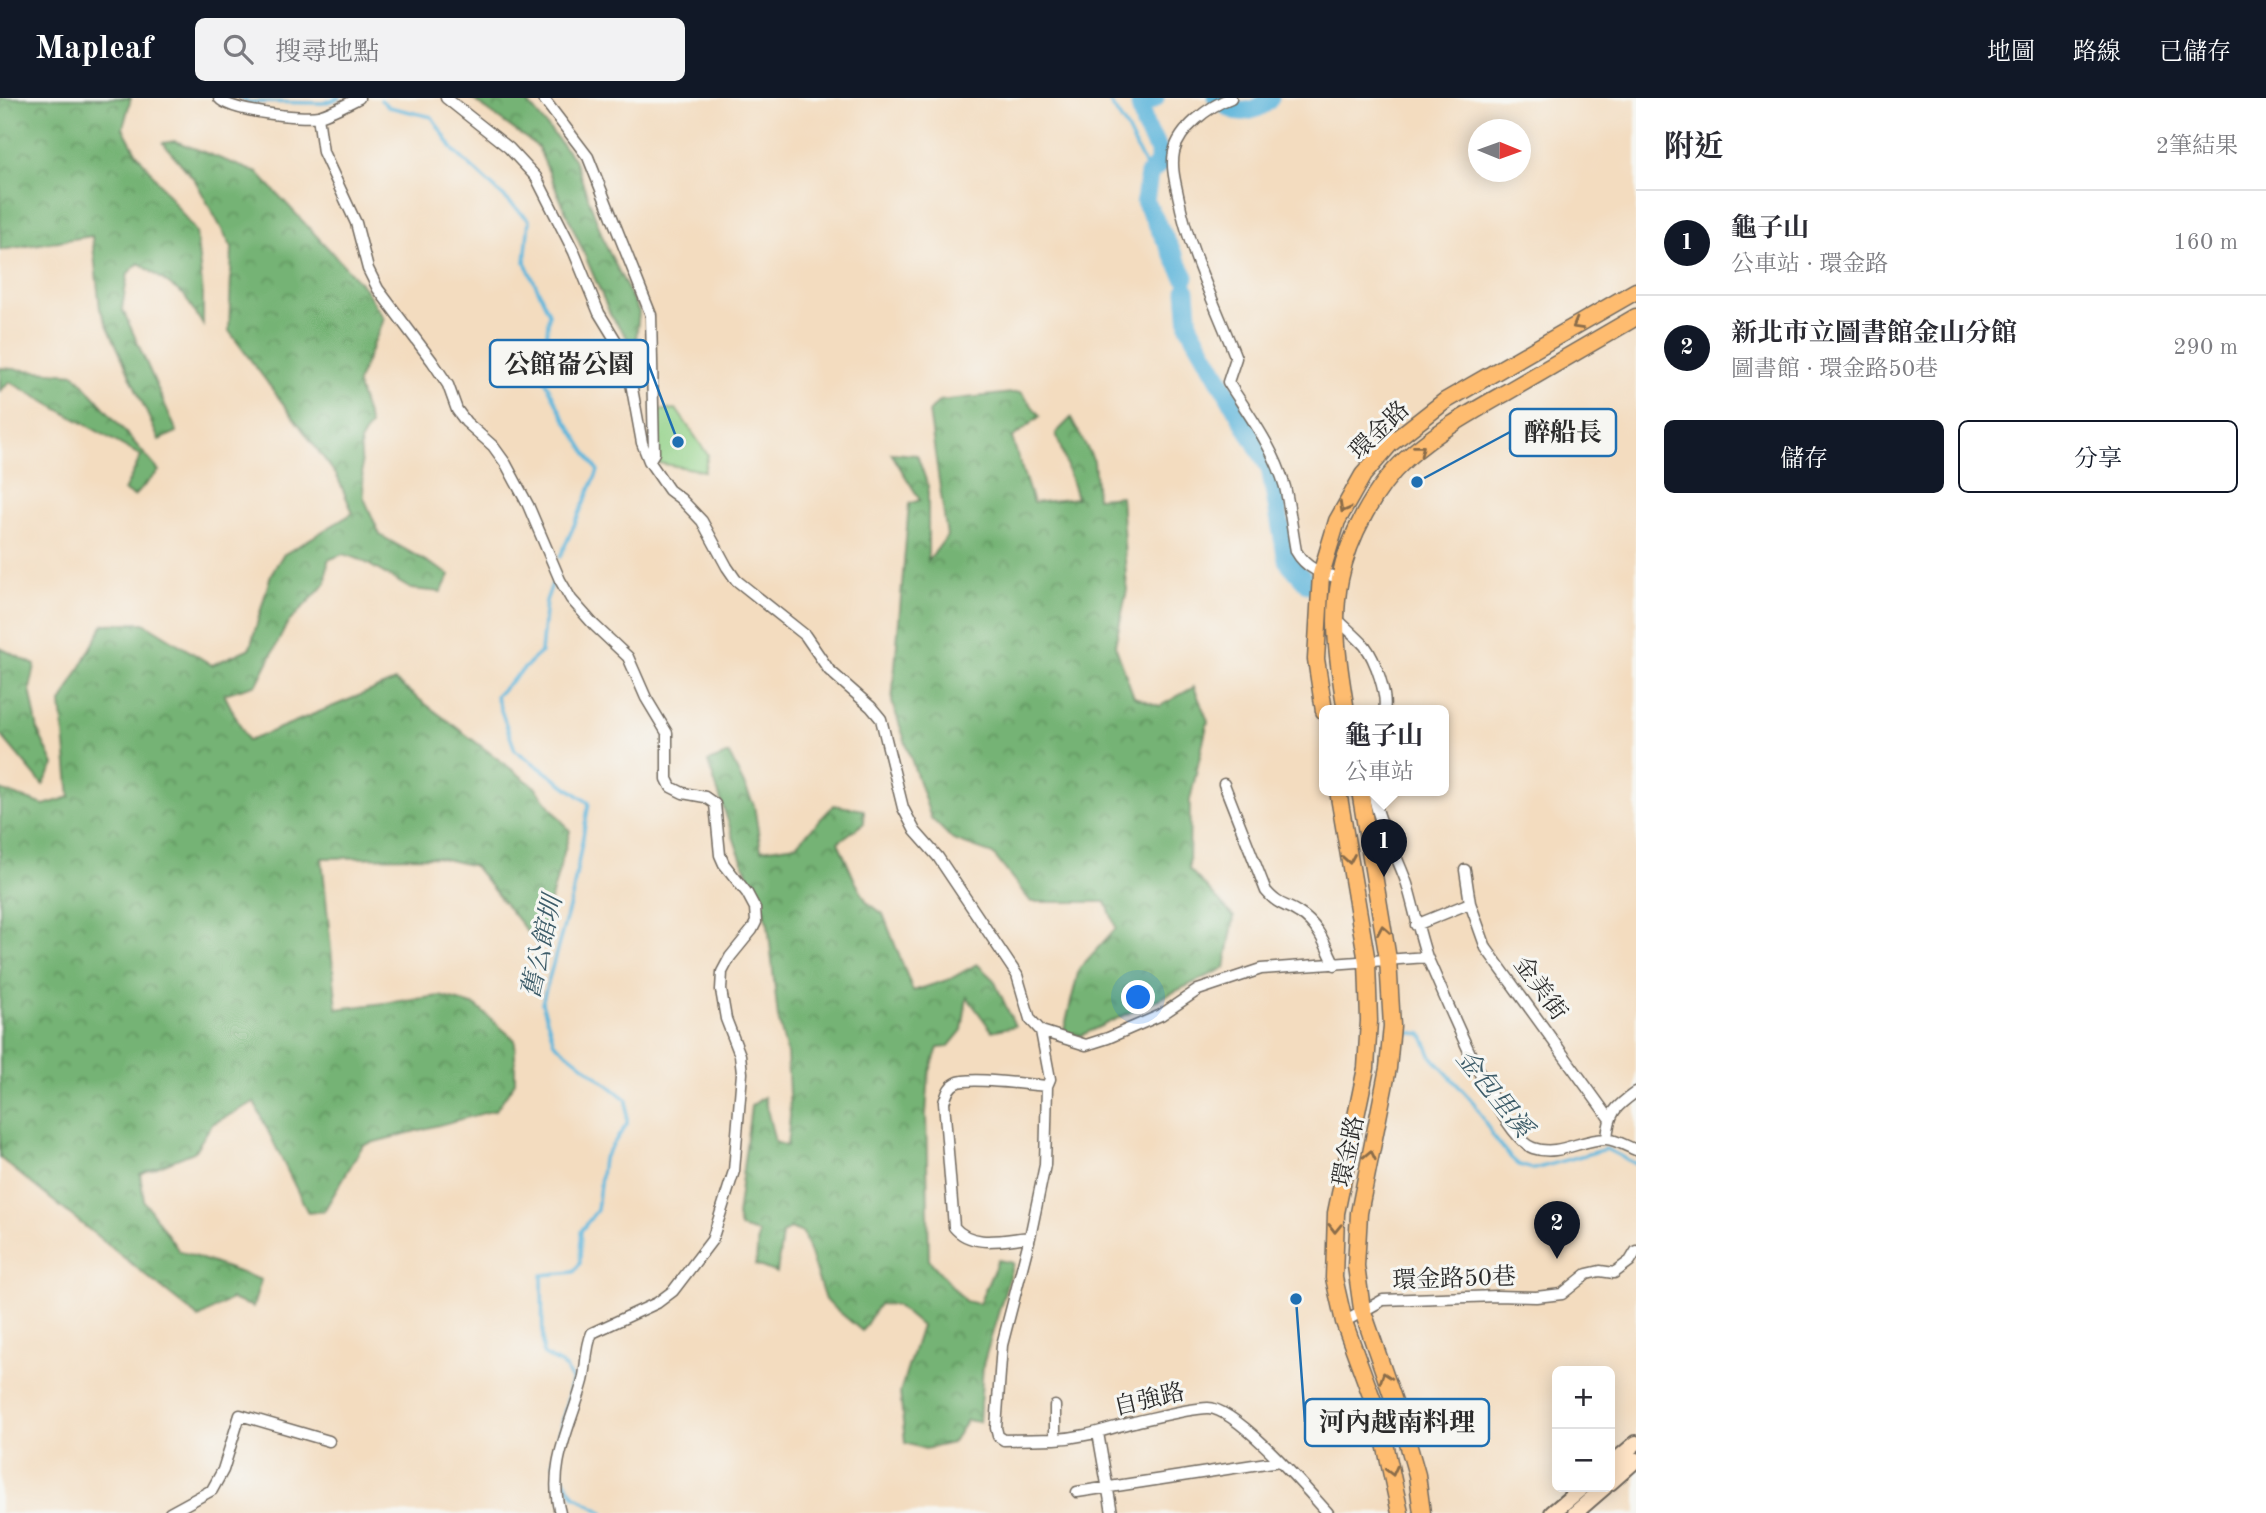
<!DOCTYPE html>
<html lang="zh-TW">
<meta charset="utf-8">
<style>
:root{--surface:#fff;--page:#f2f2f3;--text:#2b2b33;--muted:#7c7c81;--line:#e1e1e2;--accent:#111827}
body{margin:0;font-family:"Old Standard TT","Noto Serif TC",serif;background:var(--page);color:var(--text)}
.controls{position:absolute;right:21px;bottom:21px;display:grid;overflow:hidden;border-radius:10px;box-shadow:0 4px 18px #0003}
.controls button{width:63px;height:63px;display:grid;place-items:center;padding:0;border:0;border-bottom:2px solid var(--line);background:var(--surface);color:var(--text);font:35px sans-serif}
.compass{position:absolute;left:1468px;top:21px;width:63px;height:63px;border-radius:50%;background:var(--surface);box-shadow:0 4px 18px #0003;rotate:91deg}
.you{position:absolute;left:1139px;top:900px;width:24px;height:24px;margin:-18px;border:5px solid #fff;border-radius:50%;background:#1a73e8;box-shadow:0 0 0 10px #1a73e833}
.badge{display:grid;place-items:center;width:46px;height:46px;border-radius:50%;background:var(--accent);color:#fff;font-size:23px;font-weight:700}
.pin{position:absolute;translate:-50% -58px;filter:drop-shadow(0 2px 4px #0008)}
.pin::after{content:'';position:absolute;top:37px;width:24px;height:21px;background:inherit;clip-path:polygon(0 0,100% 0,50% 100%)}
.popup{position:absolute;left:1319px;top:607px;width:130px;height:91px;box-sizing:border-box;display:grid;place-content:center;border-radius:10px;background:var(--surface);filter:drop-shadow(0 2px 5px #0005);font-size:23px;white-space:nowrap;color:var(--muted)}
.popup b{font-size:26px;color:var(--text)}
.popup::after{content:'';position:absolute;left:50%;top:100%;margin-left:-14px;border:14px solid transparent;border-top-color:var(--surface)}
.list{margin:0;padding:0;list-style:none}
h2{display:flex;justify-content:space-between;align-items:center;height:91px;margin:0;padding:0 28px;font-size:30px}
h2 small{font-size:23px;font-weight:400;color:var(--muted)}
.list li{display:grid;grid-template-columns:46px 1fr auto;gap:21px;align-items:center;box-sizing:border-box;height:105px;padding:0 28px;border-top:2px solid var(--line)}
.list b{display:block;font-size:26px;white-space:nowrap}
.list p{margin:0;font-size:23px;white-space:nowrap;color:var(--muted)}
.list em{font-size:23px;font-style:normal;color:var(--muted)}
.actions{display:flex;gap:14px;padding:21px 28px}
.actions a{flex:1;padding:16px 0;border:2px solid var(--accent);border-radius:10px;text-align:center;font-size:24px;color:var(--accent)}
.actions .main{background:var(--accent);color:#fff}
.icon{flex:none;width:38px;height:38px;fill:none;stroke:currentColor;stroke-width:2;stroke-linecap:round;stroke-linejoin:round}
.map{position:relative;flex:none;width:1636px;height:1415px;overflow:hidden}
header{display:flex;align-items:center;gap:42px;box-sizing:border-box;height:98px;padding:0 35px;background:var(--accent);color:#fff}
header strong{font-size:33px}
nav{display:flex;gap:38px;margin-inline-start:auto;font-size:24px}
.search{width:490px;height:63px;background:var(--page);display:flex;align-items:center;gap:18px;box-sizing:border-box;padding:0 24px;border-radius:10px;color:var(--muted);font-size:26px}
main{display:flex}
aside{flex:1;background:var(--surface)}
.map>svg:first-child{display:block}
</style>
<header>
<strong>Mapleaf</strong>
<div class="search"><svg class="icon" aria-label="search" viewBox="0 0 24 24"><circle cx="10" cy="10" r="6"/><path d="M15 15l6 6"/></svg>搜尋地點</div>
<nav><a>地圖</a><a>路線</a><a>已儲存</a></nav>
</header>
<main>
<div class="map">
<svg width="1636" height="1415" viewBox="0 0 1636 1415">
<defs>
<pattern id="forest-crowns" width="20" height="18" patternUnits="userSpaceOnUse" patternTransform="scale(1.75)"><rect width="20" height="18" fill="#75b374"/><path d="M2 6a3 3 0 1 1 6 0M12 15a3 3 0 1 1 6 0" fill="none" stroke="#60925f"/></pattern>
</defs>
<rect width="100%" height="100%" fill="#f6f6f2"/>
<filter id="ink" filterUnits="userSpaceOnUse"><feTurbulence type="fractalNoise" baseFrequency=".0143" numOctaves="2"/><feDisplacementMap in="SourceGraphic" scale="14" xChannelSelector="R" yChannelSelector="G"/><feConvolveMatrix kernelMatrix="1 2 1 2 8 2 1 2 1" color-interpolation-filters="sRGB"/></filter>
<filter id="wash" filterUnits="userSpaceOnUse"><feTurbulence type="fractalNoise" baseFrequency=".00686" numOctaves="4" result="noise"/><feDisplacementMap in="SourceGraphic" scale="28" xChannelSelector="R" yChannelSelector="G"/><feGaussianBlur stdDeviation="1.57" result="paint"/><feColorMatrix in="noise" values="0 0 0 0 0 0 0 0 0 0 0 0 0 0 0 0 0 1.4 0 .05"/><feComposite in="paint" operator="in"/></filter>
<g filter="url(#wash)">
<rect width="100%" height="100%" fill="#f3dcbf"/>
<!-- forest -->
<path fill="url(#forest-crowns)" stroke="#506f50" stroke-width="2" d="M 0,0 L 131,0 L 123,30 L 136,54 L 196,134 L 203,197 L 203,227 L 184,197 L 139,165 L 128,175 L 122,210 L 177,334 L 159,342 L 100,211 L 92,138 L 0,152 Z
M 471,0 L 524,0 L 574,61 L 606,148 L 639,214 L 635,250 L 611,218 L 538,49 Z
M 175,43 L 258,75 L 364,189 L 384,221 L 357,285 L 370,327 L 360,344 L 364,400 L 380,437 L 450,477 L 441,494 L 411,491 L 361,462 L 343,456 L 328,462 L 326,485 L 287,526 L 257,586 L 224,596 L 248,643 L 395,583 L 535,689 L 570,733 L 538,847 L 474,768 L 436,759 L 322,760 L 337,911 L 440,898 L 476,908 L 515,942 L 515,984 L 496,1012 L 363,1047 L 324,1113 L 308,1115 L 254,1004 L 212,1026 L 194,1054 L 140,1076 L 144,1103 L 179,1153 L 261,1182 L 253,1209 L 231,1201 L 199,1220 L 0,1060 L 0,692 L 44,707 L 70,699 L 61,605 L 104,526 L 144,525 L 212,567 L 250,550 L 271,476 L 283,457 L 353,415 L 337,378 L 229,233 L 232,150 L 195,82 L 163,45 Z
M 0,270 L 75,276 L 159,373 L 134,398 L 124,393 L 141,358 L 10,284 L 0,293 Z
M 1021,294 L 1040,318 L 1012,340 L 1033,405 L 1077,400 L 1056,335 L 1071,320 L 1094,363 L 1097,400 L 1121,398 L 1127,492 L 1115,547 L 1134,599 L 1160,608 L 1194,589 L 1208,623 L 1190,702 L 1189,771 L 1234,819 L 1225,870 L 1080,938 L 1063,936 L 1079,871 L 1116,830 L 1106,804 L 1031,804 L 993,756 L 953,742 L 931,720 L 892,604 L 909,406 L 920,402 L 891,355 L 917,357 L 928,388 L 928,463 L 947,438 L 929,314 L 939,303 Z
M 0,550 L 35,567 L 30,591 L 38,633 L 54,667 L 43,687 L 0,636 Z
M 729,656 L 754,707 L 761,752 L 796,747 L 834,707 L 864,712 L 864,725 L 838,744 L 855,783 L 867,804 L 883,816 L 913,893 L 950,881 L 977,866 L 994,882 L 1015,928 L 992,933 L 967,899 L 962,932 L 948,949 L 938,950 L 929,976 L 926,1016 L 929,1162 L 965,1203 L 979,1206 L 998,1162 L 1013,1165 L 983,1267 L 979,1324 L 967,1322 L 952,1345 L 925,1351 L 905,1345 L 900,1294 L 921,1228 L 896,1207 L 879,1206 L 862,1233 L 825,1202 L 803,1135 L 790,1130 L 782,1136 L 777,1175 L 756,1167 L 758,1135 L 740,1130 L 737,1118 L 751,1008 L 764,999 L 775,1044 L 787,1048 L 790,1017 L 787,956 L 778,920 L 768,826 L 737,750 L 708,664 Z"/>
<!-- park -->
<path fill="#92d187" stroke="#5e7e59" stroke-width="2" d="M 676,311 L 708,357 L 704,373 L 658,365 L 656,313 Z"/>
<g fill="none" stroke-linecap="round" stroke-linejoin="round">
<!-- stream -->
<path stroke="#5eb6db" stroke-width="3.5" d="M 241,0 L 248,4 L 323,5 L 339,0
M 1107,0 L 1127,31 L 1149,76
M 381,2 L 389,9 L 432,19 L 454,53 L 529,122 L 525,164 L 549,215 L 543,278 L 563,318 L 598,373 L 560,459
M 552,486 L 546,503 L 541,554 L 496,598 L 515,652 L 589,705 L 572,799 L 542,905 L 554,944 L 627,1002 L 627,1026 L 603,1061 L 597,1112 L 581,1133 L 580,1165 L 574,1174 L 542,1177 L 543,1256 L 564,1268 L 572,1282 L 553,1364 L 556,1369
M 1405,934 L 1422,936 L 1432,959 L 1474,1005 L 1493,1038 L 1510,1059 L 1519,1067 L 1534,1071 L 1606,1051 L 1636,1066
M 560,1375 L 575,1398 L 604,1415"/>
<!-- river -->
<path stroke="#5eb6db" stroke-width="19" d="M 1155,0 L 1140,8 L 1145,28 L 1159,53 L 1159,66 L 1149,76 L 1145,103 L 1185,179
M 1217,0 C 1222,3 1227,9 1232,11 C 1243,17 1263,10 1270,0
M 1186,193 L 1189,228 L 1270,370 L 1287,462 L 1308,486"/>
</g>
</g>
<g filter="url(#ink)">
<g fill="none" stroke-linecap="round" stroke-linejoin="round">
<defs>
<path id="street" d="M 219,0 C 230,14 302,21 319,18 C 332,14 347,6 359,0
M 446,0 L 509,50 L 536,79 L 574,154 L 599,215 L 621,251 L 629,274 L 642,345 L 649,363 L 669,392 L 681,401 L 702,423 L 727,469 L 736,482 L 805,537 L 829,572 L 871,609 L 881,621 L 903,710 L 915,733 L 938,759 L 1017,877 L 1030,921 L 1041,933 L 1086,947 L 1108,940 L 1161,917 L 1198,892 L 1261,871 L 1427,859 C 1444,895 1500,1039 1533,1050 C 1559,1059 1580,1041 1606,1041 C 1615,1041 1628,1049 1636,1052
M 543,0 L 588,59 L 651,217 L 654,355 L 649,363
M 1231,0 C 1209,8 1179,31 1174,54 C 1171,69 1175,83 1178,97 C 1189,154 1215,206 1236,260 L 1228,284 C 1249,317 1274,350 1285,389 C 1290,410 1292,432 1296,453 C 1306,471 1322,476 1340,480
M 318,18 L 323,54 L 356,125 L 368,171 L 378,191 L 432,263 L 448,287 L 457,312 L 466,324 L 493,348 L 506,366 L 528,407 L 560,482 L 571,501 L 594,527 L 628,559 L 646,600 L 667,635 L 667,681 L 671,689 L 683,695 L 705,699 L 715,706 L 720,757 L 724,766 L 747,795 L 755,810 L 756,824 L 752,832 L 730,859 L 722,874 L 721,892 L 726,921 L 740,957 L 742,975 L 734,1073 L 712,1142 L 673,1193 L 657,1205 L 592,1235 C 585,1251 587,1267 583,1283 C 571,1328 547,1367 560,1415
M 1336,520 C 1345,529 1356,538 1365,548 C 1375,561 1388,597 1384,613
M 1224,686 L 1266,793 C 1280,809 1284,805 1299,815 C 1318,826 1326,848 1335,867
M 1373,693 C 1378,726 1396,754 1407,786 C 1414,810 1419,835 1427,859
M 1465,772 L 1470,805 L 1486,850 L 1609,1020
M 1416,827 L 1470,805
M 1041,933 L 1050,981 L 1047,988 C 1028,987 970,978 956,985 C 948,989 947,997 944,1004 L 954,1129 C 972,1151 1005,1141 1030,1139 L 1045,1067 L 1047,988
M 1607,1041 C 1609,1014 1615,1009 1636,994
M 1030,1139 L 1002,1247 L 996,1330 L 998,1338 L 1004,1342 L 1055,1341
M 1344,1224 L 1383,1202 L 1497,1198 L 1536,1199 L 1562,1196 L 1587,1176 L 1600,1173 L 1614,1175 L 1630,1163 L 1636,1153
M 1055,1308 L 1055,1341 C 1084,1340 1106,1331 1134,1324 C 1153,1320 1190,1310 1208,1310 C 1237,1310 1307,1392 1328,1415
M 1098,1335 L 1112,1415
M 1077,1394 L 1280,1363
M 170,1415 L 212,1392 L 223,1372 L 240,1317 L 329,1343"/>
<path id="secondary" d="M 1610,1367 L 1636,1345
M 1610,1385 L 1636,1362
M 1552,1415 L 1583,1389
M 1575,1415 L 1605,1389"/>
<path id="primary" d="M 1324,613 L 1316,561 L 1321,476 L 1337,423 L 1363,377 L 1390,346 L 1445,303 L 1636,193
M 1346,613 C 1339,570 1331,524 1340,481 C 1348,440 1375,389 1406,361 C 1436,334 1472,314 1507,294 C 1550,269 1593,244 1636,219
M 1338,693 L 1367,864 L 1369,923 L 1366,970 L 1336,1115 L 1334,1180 L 1344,1224 L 1380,1322 L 1400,1415
M 1360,693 L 1388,861 L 1392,928 L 1388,970 L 1359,1115 L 1356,1168 L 1362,1211 L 1405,1335 L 1417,1377 L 1422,1415"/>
</defs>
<!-- street casing -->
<use href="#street" stroke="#71695f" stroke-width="13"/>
<!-- secondary casing -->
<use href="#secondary" stroke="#71695f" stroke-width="18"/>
<!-- primary casing -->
<use href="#primary" stroke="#71695f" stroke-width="19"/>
<!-- street -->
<use href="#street" stroke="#fff" stroke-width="10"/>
<!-- secondary -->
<use href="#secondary" stroke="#ffe4c6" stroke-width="14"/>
<!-- primary -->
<use href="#primary" stroke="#febc70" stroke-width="16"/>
</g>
<!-- one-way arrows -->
<defs><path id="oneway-chevron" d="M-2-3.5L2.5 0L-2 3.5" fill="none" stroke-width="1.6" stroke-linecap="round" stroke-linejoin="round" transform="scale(1.75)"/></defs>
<g stroke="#8a6c4a">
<use href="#oneway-chevron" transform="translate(1577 227) rotate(150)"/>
<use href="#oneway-chevron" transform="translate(1420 351) rotate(-38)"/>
<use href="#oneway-chevron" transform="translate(1344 410) rotate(119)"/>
<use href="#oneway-chevron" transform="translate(1349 761) rotate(80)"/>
<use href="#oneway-chevron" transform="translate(1383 832) rotate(-100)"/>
<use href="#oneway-chevron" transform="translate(1370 1057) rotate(-78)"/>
<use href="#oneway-chevron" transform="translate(1335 1130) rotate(91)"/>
<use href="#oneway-chevron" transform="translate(1385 1279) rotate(-109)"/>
<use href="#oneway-chevron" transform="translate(1392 1373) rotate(76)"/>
</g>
</g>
<g text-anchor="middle" stroke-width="6" stroke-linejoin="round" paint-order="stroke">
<!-- street labels -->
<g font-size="24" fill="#2b2b2b" stroke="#f6f6f2">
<text transform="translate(1379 332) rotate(-44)" y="8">環金路</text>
<text transform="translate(1541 890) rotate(54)" y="8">金美街</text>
<text transform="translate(1348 1053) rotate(-78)" y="8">環金路</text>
<text transform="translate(1454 1180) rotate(-2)" y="8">環金路50巷</text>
<text transform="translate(1149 1301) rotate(-13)" y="8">自強路</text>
</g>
<!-- water labels -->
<g font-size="26" font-style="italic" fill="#3d5c69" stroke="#f6f6f2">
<text transform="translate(541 849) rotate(-77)" y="9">舊公館圳</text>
<text transform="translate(1495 995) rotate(51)" y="9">金包里溪</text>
</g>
</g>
<!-- callouts -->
<path fill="none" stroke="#1f6fb2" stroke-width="2.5" d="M678 344L648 265M1417 384L1510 334M1296 1201L1305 1324"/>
<g fill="#1f6fb2" stroke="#f6f6f2" stroke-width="2.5">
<circle cx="678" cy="344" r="7"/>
<circle cx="1417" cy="384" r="7"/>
<circle cx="1296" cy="1201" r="7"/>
</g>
<g fill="#f6f6f2" stroke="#1f6fb2" stroke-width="2.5">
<rect x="490" y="242" width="158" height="47" rx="7"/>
<rect x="1510" y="311" width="106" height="47" rx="7"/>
<rect x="1305" y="1301" width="184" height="47" rx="7"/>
</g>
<g font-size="26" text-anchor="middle" font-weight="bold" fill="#2b2b2b">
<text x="569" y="275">公館崙公園</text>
<text x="1563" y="343">醉船長</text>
<text x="1397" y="1333">河內越南料理</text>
</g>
</svg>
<div class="controls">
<button>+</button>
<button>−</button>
</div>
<svg class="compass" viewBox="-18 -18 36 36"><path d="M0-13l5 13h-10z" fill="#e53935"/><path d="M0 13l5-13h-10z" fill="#7c7c81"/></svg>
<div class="you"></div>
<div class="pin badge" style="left:1384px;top:779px">1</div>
<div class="popup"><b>龜子山</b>公車站</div>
<div class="pin badge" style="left:1557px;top:1161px">2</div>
</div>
<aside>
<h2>附近<small>2筆結果</small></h2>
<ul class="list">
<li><span class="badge">1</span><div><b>龜子山</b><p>公車站 · 環金路</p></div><em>160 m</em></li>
<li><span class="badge">2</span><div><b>新北市立圖書館金山分館</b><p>圖書館 · 環金路50巷</p></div><em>290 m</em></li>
</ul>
<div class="actions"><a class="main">儲存</a><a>分享</a></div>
</aside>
</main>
